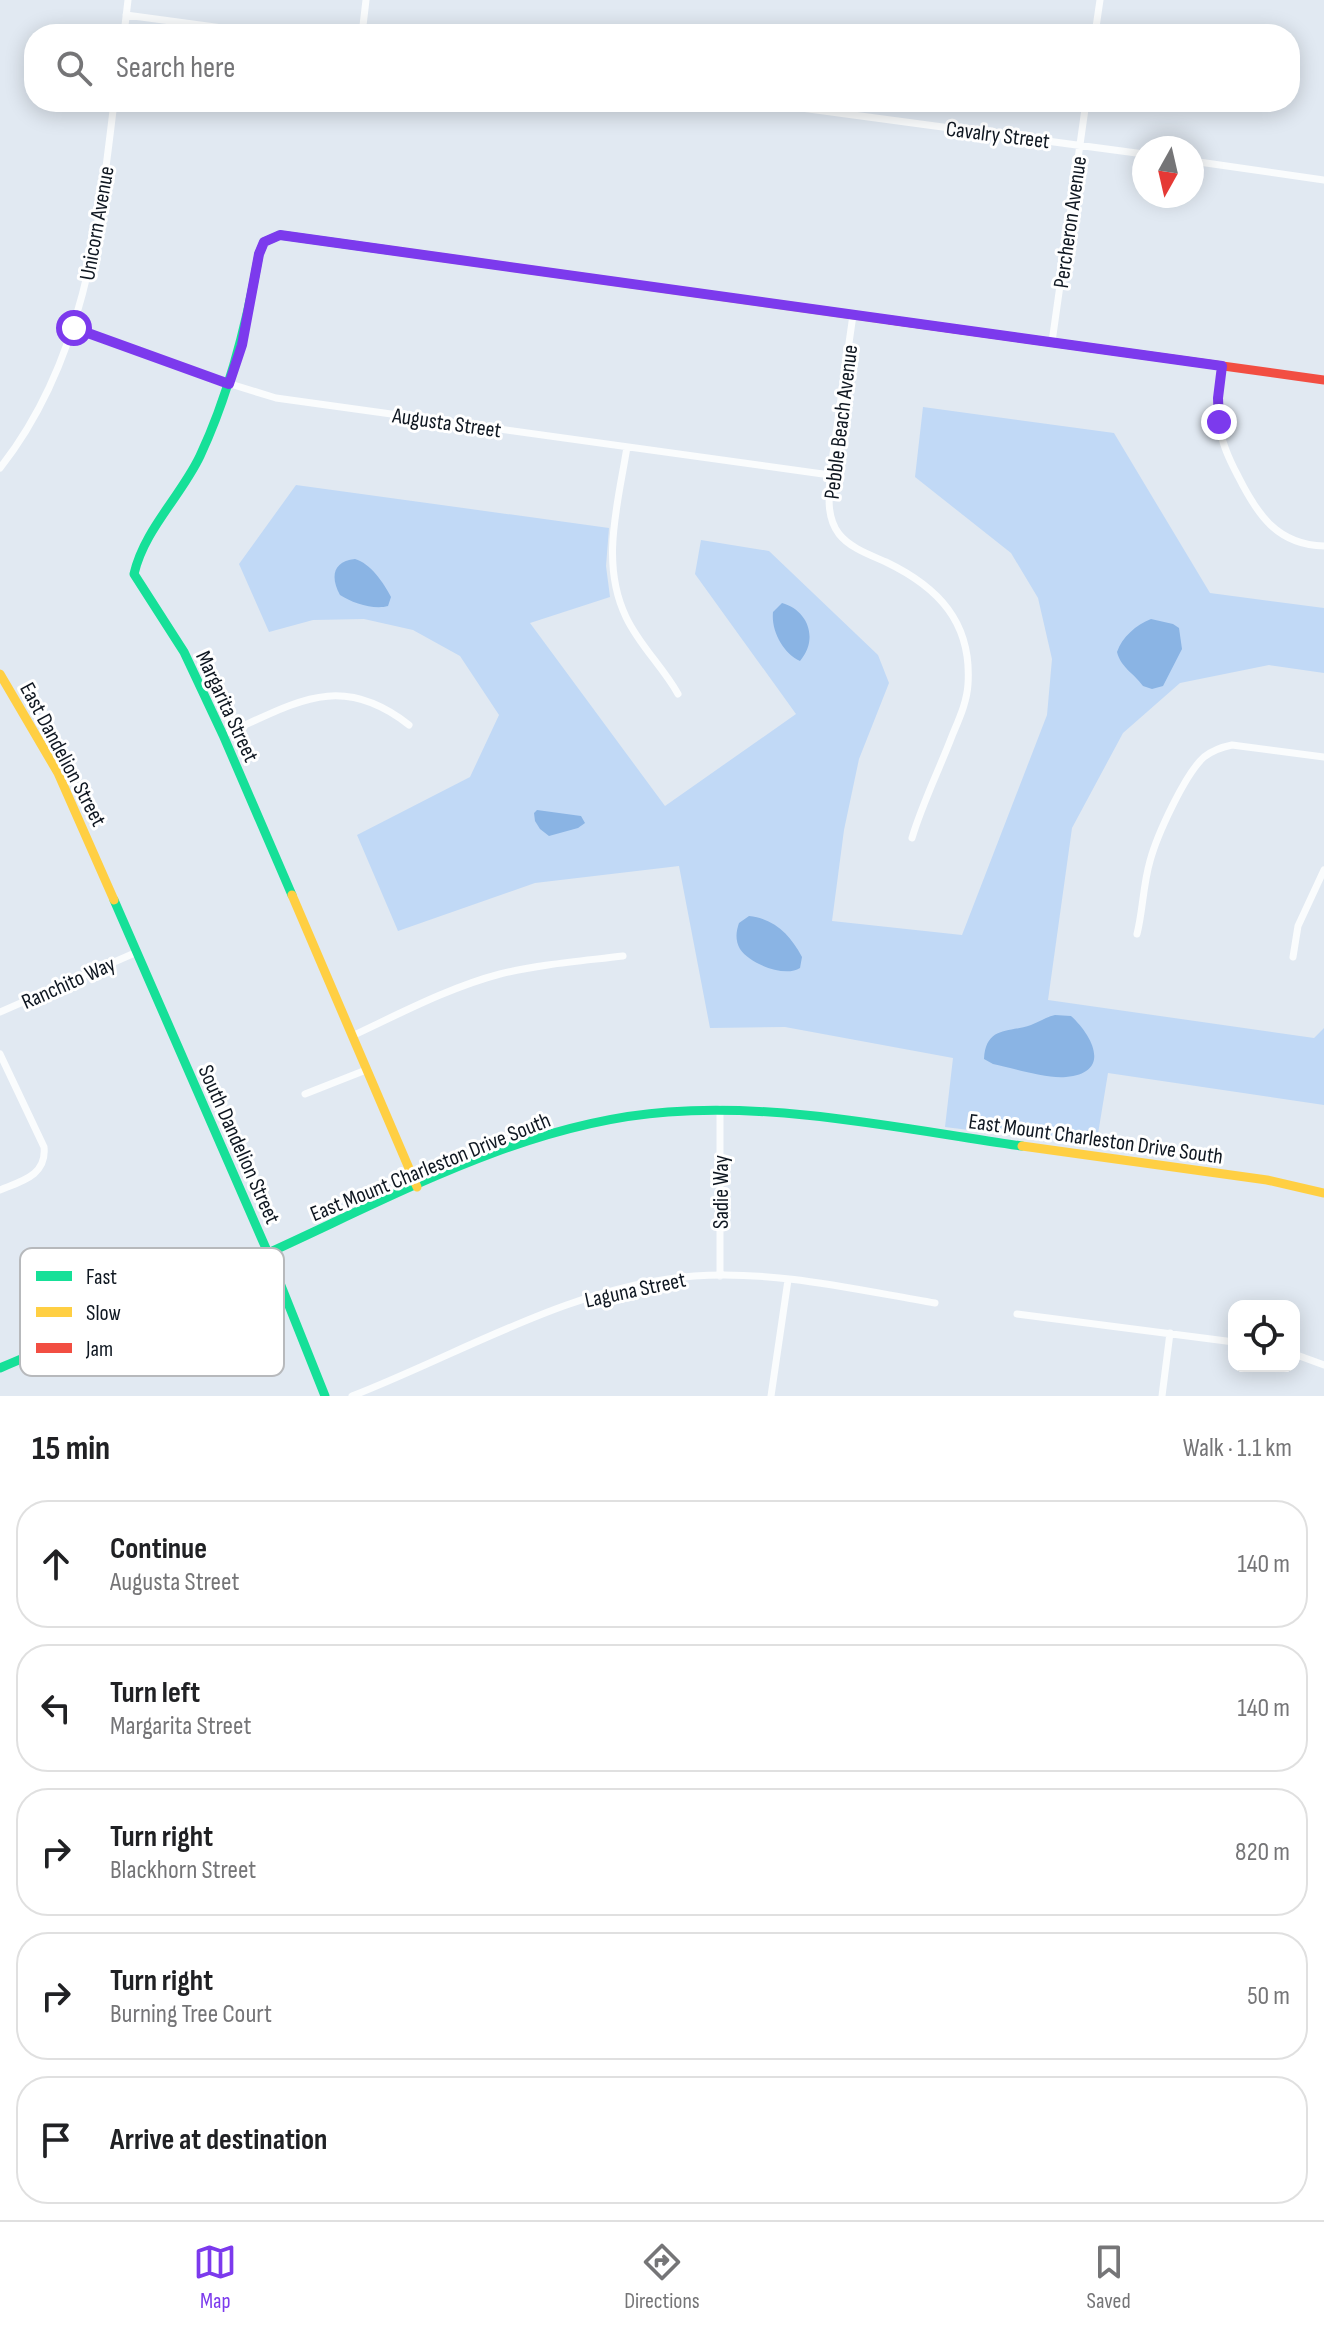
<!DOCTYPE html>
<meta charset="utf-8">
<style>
:root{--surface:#fff;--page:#f6f6f6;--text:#202124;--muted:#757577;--line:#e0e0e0;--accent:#7c3aed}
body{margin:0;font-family:"Sofia Sans Condensed",sans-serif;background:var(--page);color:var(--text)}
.controls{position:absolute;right:24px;bottom:24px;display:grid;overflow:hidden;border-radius:16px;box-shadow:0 4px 20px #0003}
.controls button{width:72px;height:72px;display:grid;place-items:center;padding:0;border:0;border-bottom:2px solid var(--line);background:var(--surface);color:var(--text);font:40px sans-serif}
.compass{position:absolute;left:1132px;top:136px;width:72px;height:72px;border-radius:50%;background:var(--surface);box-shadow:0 4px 20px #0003;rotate:188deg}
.stop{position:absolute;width:24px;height:24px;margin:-18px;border:6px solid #7c3aed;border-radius:50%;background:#fff}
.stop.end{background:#7c3aed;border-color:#fff;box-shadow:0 2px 8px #0008}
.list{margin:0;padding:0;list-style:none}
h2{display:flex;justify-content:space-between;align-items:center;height:104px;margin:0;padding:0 32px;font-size:34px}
h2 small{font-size:26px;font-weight:400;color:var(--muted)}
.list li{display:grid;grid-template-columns:52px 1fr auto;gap:24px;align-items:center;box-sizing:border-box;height:128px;margin:0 16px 16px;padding:0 16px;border:2px solid var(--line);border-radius:32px}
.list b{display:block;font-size:30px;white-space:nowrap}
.list p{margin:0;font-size:26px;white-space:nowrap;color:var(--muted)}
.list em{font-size:26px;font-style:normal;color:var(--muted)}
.icon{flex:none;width:44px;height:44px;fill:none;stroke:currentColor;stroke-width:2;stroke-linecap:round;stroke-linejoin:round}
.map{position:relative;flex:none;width:1324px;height:1396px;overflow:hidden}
.search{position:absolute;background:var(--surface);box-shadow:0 4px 20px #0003;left:24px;right:24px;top:24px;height:88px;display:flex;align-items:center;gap:20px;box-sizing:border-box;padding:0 28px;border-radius:32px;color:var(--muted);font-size:30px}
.sheet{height:824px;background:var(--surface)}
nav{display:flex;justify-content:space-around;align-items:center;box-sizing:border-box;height:112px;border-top:2px solid var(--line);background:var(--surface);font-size:22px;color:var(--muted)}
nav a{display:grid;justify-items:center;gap:4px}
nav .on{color:var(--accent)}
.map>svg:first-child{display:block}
</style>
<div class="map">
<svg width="1324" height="1396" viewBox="0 0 1324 1396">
<rect width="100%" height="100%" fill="#e1e9f2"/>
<!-- green -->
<path fill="#c1d9f6" d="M 923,407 L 1114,433 L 1210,593 L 1324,608 L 1324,673 L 1269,665 L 1180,683 L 1123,733 L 1072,828 L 1048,1000 L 1314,1038 L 1324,1028 L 1324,1105 L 1108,1073 L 1096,1146 L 945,1127 L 953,1058 L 785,1027 L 710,1028 L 679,866 L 535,883 L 398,931 L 357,835 L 470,777 L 499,715 L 460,656 L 413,630 L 364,619 L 313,620 L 269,632 L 239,564 L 296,485 L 609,528 L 606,566 L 610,597 L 530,623 L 665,806 L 796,714 L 695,574 L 701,540 L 769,551 L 878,655 L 889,683 L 859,759 L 844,830 L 832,921 L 962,935 L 1047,715 L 1052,659 L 1038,598 L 1011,553 L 915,477 Z"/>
<!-- water -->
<path fill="#8ab4e4" d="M 355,559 C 370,563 384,583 391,597 L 388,606 C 374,610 352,603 340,595 C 330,577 333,561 355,559 Z
M 782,603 C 808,610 819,639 800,661 C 783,653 771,631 773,612 Z
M 1151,619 L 1173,624 L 1179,628 L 1182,649 L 1163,686 L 1152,689 L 1143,686 C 1134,673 1121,668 1117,652 C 1122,637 1136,625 1151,619 Z
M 537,810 L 581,816 L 585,823 L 578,828 L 549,836 L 540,829 L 535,821 L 534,813 Z
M 749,916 C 775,919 790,935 802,957 L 800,968 C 785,978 750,964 740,949 C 735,940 736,932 739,923 Z
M 1055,1015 L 1071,1016 C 1093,1036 1112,1073 1066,1077 C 1046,1079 1013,1068 993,1064 L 984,1059 C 986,1026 1008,1033 1031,1025 C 1039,1022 1046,1017 1055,1015 Z"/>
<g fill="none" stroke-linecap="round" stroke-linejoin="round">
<!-- street -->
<path stroke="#fafcfd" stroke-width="7" d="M 126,15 L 267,34
M 124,34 L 128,0
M 362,34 L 366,0
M 1095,34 L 1100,0
M 756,102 L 1144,154
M 1192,161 L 1324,180
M 853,315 L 830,475 C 829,495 826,517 839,534 C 850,548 870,555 886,562 C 938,587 972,622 968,684 C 967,702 959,719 952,736 C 939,770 922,804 912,838
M 74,328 L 211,378 L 276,398 L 830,475
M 1052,342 L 1086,102
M 1222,366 C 1220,385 1216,404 1219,423 C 1221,442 1229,459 1238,476 C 1257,514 1277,545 1324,546
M 627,447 C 618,504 600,563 626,617 C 639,645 663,667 678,694
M 0,468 C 83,363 99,230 114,102
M 223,735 C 294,704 339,670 409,725
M 1137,934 C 1143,910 1143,885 1150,861 C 1157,835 1185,774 1204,757 C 1213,750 1222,747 1232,745 L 1324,757
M 1293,957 L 1298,926 L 1324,870
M 0,1012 L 137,952
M 352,1036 C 399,1014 450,987 500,974 C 541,964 582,961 623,956
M 0,1054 L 44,1147 C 47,1175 22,1181 0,1190
M 305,1094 L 366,1070
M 720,1276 L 720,1109
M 1017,1314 L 1234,1342
M 1294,1354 L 1324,1365
M 352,1396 C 465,1352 571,1286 694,1276 C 774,1270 857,1290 935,1303
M 771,1396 L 788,1280
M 1162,1396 L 1170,1333"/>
<!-- fast -->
<path stroke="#16e098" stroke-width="9" d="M 292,895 L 223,735 L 184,652 L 134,574 C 144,530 181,496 200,456 C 230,392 247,323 259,254 L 264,242 L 280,235 L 388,250
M 114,900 L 268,1253 L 325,1396
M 0,1368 C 89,1330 178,1294 266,1254 C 394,1196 526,1122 668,1112 C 784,1103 908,1130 1022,1146"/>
<!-- slow -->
<path stroke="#ffcf43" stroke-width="9" d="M 388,250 L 890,320
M 0,674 L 58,773 L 114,900
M 292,895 L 417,1187
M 1022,1146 L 1267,1180 L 1324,1193"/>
<!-- jam -->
<path stroke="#f24e42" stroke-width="9" d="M 890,320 L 1324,380"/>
</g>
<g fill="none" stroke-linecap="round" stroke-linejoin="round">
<!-- route -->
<path stroke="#7c3aed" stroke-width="10" d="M 74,328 L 229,384 L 242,345 L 259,254 L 264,242 L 280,235 L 1222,366 L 1218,398 L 1219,422"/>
</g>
<g text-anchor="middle" stroke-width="6" stroke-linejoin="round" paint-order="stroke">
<!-- street labels -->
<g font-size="22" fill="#0f1721" stroke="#fff">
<text transform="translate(998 134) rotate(7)" y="8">Cavalry Street</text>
<text transform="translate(1069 222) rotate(-82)" y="8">Percheron Avenue</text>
<text transform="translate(96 223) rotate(-80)" y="8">Unicorn Avenue</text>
<text transform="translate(447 422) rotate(8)" y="8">Augusta Street</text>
<text transform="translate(840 422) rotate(-83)" y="8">Pebble Beach Avenue</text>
<text transform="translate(228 706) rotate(65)" y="8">Margarita Street</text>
<text transform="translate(64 754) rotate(62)" y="8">East Dandelion Street</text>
<text transform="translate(68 982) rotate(-24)" y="8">Ranchito Way</text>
<text transform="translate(1096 1138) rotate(8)" y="8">East Mount Charleston Drive South</text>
<text transform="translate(240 1144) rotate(66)" y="8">South Dandelion Street</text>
<text transform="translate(430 1166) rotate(-22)" y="8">East Mount Charleston Drive South</text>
<text transform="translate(720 1192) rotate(-90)" y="8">Sadie Way</text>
<text transform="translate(635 1289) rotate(-12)" y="8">Laguna Street</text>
</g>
</g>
<!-- legend -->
<rect x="20" y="1248" width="264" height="128" rx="12" fill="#fff" stroke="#b7b9bc" stroke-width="2"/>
<rect x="36" y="1271" width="36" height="10" fill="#16e098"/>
<rect x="36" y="1307" width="36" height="10" fill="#ffcf43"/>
<rect x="36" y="1343" width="36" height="10" fill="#f24e42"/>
<g font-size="22" fill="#0f1721">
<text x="86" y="1284">Fast</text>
<text x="86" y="1320">Slow</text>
<text x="86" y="1356">Jam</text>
</g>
</svg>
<div class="controls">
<button><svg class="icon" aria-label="locate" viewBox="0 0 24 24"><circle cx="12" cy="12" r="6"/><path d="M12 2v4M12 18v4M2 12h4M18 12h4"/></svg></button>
</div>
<svg class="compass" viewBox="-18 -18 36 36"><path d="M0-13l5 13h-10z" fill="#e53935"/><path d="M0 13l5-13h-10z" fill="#757577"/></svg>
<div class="stop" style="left:74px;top:328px"></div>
<div class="stop end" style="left:1219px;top:422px"></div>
<div class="search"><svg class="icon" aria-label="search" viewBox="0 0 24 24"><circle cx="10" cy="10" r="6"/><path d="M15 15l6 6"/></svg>Search here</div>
</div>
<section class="sheet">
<h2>15 min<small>Walk · 1.1 km</small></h2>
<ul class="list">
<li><svg class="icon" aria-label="ahead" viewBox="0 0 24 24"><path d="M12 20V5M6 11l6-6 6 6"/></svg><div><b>Continue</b><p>Augusta Street</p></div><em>140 m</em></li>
<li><svg class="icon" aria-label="left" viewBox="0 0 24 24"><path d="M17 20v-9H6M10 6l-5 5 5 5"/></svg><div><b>Turn left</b><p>Margarita Street</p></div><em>140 m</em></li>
<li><svg class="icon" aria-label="right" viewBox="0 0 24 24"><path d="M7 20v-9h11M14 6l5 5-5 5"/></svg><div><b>Turn right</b><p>Blackhorn Street</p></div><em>820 m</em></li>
<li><svg class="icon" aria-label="right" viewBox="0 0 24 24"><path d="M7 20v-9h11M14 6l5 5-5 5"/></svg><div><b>Turn right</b><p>Burning Tree Court</p></div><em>50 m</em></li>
<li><svg class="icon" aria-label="arrive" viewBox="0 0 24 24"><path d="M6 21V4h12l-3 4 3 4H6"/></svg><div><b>Arrive at destination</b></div></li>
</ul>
</section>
<nav>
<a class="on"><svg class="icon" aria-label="map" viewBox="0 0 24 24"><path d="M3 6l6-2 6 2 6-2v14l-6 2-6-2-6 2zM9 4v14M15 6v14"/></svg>Map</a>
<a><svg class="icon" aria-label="directions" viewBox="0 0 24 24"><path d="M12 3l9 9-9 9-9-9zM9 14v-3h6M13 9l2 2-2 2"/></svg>Directions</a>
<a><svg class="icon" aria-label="saved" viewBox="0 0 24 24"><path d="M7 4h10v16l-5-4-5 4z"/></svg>Saved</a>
</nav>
